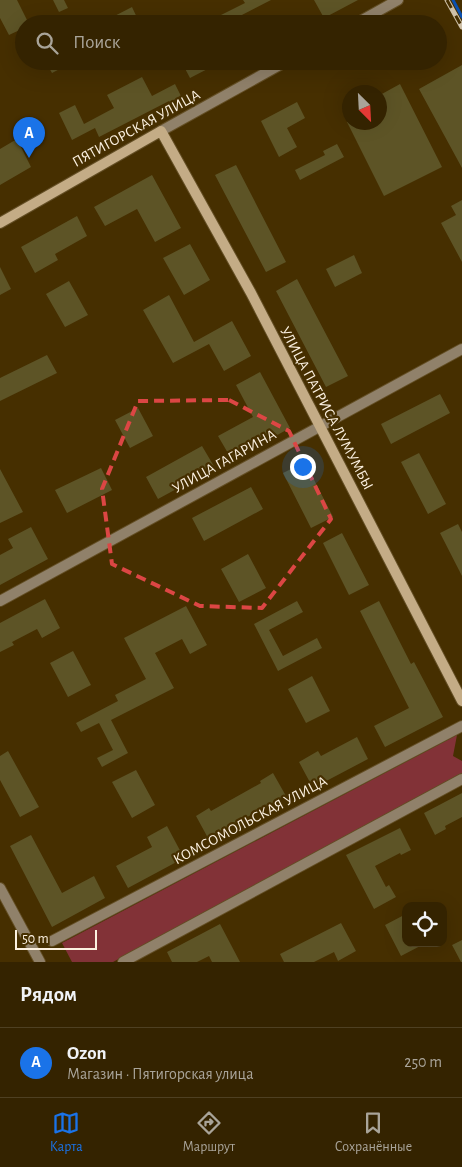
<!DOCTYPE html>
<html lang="ru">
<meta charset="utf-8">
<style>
:root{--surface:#342300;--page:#3f2f0f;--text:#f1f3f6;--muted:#a9a499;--line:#4e4022;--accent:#1a73e8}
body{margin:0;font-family:"Alegreya Sans",sans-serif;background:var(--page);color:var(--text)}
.controls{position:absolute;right:15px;bottom:15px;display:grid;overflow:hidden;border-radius:10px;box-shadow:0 5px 20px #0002}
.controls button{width:45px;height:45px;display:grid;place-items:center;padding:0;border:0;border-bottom:1px solid var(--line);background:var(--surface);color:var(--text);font:25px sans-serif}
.compass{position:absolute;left:342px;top:85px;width:45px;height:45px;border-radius:50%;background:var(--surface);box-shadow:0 5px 20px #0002;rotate:156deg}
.scale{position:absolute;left:15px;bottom:12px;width:82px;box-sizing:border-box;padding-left:5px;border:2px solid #fcf1e0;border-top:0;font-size:14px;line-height:18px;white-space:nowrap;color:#fcf1e0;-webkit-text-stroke:4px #462f00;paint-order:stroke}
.you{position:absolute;left:302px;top:466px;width:18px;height:18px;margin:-12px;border:4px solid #fff;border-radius:50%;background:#1a73e8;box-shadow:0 0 0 8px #1a73e833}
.badge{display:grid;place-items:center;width:32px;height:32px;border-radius:50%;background:var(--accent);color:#fff;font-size:16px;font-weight:700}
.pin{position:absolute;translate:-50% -41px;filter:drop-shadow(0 1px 2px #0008)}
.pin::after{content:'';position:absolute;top:26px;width:18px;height:15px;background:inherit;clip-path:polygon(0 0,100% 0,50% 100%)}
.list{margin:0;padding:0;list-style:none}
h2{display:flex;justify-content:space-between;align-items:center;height:65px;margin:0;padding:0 20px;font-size:21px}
h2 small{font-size:16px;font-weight:400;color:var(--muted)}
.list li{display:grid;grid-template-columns:32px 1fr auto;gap:15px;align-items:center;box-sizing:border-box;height:70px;padding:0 20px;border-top:1px solid var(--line)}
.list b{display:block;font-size:19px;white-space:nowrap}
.list p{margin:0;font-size:16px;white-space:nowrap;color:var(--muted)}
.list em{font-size:16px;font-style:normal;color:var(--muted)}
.icon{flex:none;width:28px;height:28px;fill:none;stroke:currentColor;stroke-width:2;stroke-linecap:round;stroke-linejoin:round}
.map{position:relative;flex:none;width:462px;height:962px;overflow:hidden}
.search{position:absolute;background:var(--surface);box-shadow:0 5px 20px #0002;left:15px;right:15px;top:15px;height:55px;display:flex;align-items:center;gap:12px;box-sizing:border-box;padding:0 18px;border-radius:28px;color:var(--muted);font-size:19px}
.sheet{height:135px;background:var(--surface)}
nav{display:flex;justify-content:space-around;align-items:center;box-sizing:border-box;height:70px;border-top:1px solid var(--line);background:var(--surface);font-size:14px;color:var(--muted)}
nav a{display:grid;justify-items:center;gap:2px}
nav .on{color:var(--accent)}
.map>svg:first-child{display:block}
</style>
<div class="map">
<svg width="462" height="962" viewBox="0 0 462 962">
<rect width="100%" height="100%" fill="#462f00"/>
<!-- park -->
<path fill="#823237" d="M 457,735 L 453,756 L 462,761 L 462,773 L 113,962 L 72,962 L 62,943 Z"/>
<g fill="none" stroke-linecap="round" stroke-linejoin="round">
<!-- stream -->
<path stroke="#0b50af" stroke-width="3" d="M 453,0 L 462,17"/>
</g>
<!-- building -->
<path fill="#5d5426" d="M 0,0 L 17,0 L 29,24 L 24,24 L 24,28 L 9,35 L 0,18 Z
M 53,0 L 64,0 L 68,8 L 59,12 Z
M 243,0 L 271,0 L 236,18 L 239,24 L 203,24 L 245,3 Z
M 314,0 L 358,0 L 324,18 Z
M 132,7 L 140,24 L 99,24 Z
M 45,61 L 75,61 L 52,73 Z
M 181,61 L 223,61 L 190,78 Z
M 462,65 L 462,168 L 419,89 Z
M 142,77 L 152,96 L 175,84 L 181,96 L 170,102 L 169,101 L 99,137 L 95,128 L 72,140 L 59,113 L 75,105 L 84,124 L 114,108 L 107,95 Z
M 400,84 L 442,167 L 384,196 L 347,122 L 380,122 L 380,95 Z
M 297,102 L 305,118 L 287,128 L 297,147 L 279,157 L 261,121 Z
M 17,139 L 31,167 L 0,185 L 0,149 Z
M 337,144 L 344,157 L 300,180 L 295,170 L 325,155 L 323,151 Z
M 236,165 L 286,262 L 266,272 L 215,175 Z
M 152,175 L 181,228 L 155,242 L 137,209 L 105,226 L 94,207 Z
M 462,200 L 462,262 L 441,223 L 456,215 L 451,206 Z
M 77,216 L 87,236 L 55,254 L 58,260 L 35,273 L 21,247 Z
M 190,244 L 210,280 L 184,295 L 163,258 Z
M 354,255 L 362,273 L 335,287 L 326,269 Z
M 0,267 L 11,289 L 0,295 Z
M 297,279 L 348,376 L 326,387 L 276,291 Z
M 69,281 L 88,315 L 65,327 L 46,294 Z
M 169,295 L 194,342 L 232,321 L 251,356 L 224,371 L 209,344 L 173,363 L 143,310 Z
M 47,355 L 57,373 L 0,401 L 0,378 Z
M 260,372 L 290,428 L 232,460 L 218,436 L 253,417 L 236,385 Z
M 440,394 L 450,413 L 391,444 L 381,424 Z
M 138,408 L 153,436 L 130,448 L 115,420 Z
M 202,446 L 215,468 L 158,499 L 146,477 Z
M 419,453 L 446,504 L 428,514 L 401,462 Z
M 305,462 L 333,517 L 311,528 L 283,473 Z
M 101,468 L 112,490 L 67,513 L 55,490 Z
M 0,469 L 23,512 L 0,523 Z
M 251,487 L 263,509 L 204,541 L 192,518 Z
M 458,524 L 462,532 L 462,576 L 440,533 Z
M 31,527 L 48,559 L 0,585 L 0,555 L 13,548 L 8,539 Z
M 342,533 L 369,585 L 349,595 L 323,543 Z
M 248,554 L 266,588 L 239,602 L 221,569 Z
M 45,599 L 60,628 L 42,638 L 37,629 L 12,642 L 14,645 L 0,652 L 0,623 Z
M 297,601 L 303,612 L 269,630 L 283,656 L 317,638 L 322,648 L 278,671 L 254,624 Z
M 379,601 L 411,664 L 414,662 L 443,717 L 385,747 L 374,726 L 409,708 L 360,611 Z
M 186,606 L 207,645 L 190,654 L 182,639 L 155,653 L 174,688 L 111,720 L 128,753 L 102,767 L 97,758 L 113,750 L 99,723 L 81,732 L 76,723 L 118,701 L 115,695 L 146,679 L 124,638 Z
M 73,651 L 91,685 L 68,697 L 50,663 Z
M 312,676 L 330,711 L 306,723 L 288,689 Z
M 357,737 L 368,759 L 313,788 L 299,762 L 318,751 L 321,756 Z
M 8,751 L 39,807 L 20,817 L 0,780 L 0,756 Z
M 136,770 L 155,805 L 132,818 L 112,782 Z
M 273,773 L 286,796 L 208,838 L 196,816 L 209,808 L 211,811 L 261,783 L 260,781 Z
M 462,793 L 462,817 L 445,826 L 446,829 L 435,835 L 424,813 Z
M 167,826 L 184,858 L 128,888 L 116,866 L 152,847 L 147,837 Z
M 400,828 L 411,850 L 401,855 L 400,853 L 375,866 L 386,887 L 389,885 L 396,897 L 374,909 L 346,855 Z
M 31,835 L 62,893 L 94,876 L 105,898 L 52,927 L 10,846 Z
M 406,914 L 406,943 L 426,943 L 401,956 L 385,925 Z
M 341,923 L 356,951 L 338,961 L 334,952 L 314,962 L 284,962 L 280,954 Z
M 220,924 L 240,962 L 212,962 L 209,956 L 197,962 L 172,962 L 167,952 Z
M 462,940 L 462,962 L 461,962 L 452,945 Z"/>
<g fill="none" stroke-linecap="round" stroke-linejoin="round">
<defs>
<path id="street" d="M 355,24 L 398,0
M 161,131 L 287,61
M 0,601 L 462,349
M 0,888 L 40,962
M 52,941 L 462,726
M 123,962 L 462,779"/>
<path id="secondary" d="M 0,223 L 161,131 L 251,293 L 462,701"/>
</defs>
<!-- street casing -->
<use href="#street" stroke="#634e24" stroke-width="12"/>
<!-- secondary casing -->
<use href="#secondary" stroke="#634e24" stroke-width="12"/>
<!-- street -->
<use href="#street" stroke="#90816a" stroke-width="10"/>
<!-- secondary -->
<use href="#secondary" stroke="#c4ac86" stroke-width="10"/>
<defs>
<path id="rail" d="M 447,0 L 462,27"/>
</defs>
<!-- rail casing -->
<use href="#rail" stroke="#cec0a8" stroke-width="5"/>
<!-- rail -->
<use href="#rail" stroke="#462f00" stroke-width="3" stroke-dasharray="9" stroke-linecap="butt"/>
</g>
<!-- marked area -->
<path fill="none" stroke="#dc4644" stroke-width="4" stroke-dasharray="10 6" stroke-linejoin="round" d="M 229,400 L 289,431 L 331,519 L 262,608 L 200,606 L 112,564 L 102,489 L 138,401 Z"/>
<g text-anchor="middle" stroke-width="4.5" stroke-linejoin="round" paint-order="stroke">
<!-- street labels -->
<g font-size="15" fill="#fcf1e0" stroke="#462f00">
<text transform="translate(136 128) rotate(-29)" y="5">ПЯТИГОРСКАЯ УЛИЦА</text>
<text transform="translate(327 408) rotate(62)" y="5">УЛИЦА ПАТРИСА ЛУМУМБЫ</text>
<text transform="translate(224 461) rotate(-29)" y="5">УЛИЦА ГАГАРИНА</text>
<text transform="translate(250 820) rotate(-28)" y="5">КОМСОМОЛЬСКАЯ УЛИЦА</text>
</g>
</g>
</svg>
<div class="controls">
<button><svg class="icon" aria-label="locate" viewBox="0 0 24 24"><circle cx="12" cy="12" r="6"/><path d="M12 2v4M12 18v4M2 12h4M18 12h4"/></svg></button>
</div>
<svg class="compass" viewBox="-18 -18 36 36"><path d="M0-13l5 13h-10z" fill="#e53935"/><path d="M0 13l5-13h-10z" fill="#a9a499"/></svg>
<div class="scale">50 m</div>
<div class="you"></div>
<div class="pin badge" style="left:29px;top:158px">A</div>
<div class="search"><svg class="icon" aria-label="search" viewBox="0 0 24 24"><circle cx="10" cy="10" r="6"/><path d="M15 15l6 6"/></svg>Поиск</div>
</div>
<section class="sheet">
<h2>Рядом<small></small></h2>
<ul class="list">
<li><span class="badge">A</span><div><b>Ozon</b><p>Магазин · Пятигорская улица</p></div><em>250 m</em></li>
</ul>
</section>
<nav>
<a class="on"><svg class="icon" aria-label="map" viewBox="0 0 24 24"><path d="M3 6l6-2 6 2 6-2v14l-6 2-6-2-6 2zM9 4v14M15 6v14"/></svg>Карта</a>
<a><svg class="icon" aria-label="directions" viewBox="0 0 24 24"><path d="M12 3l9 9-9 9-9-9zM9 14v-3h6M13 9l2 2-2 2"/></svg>Маршрут</a>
<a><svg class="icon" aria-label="saved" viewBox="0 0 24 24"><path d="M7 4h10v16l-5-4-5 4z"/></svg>Сохранённые</a>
</nav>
